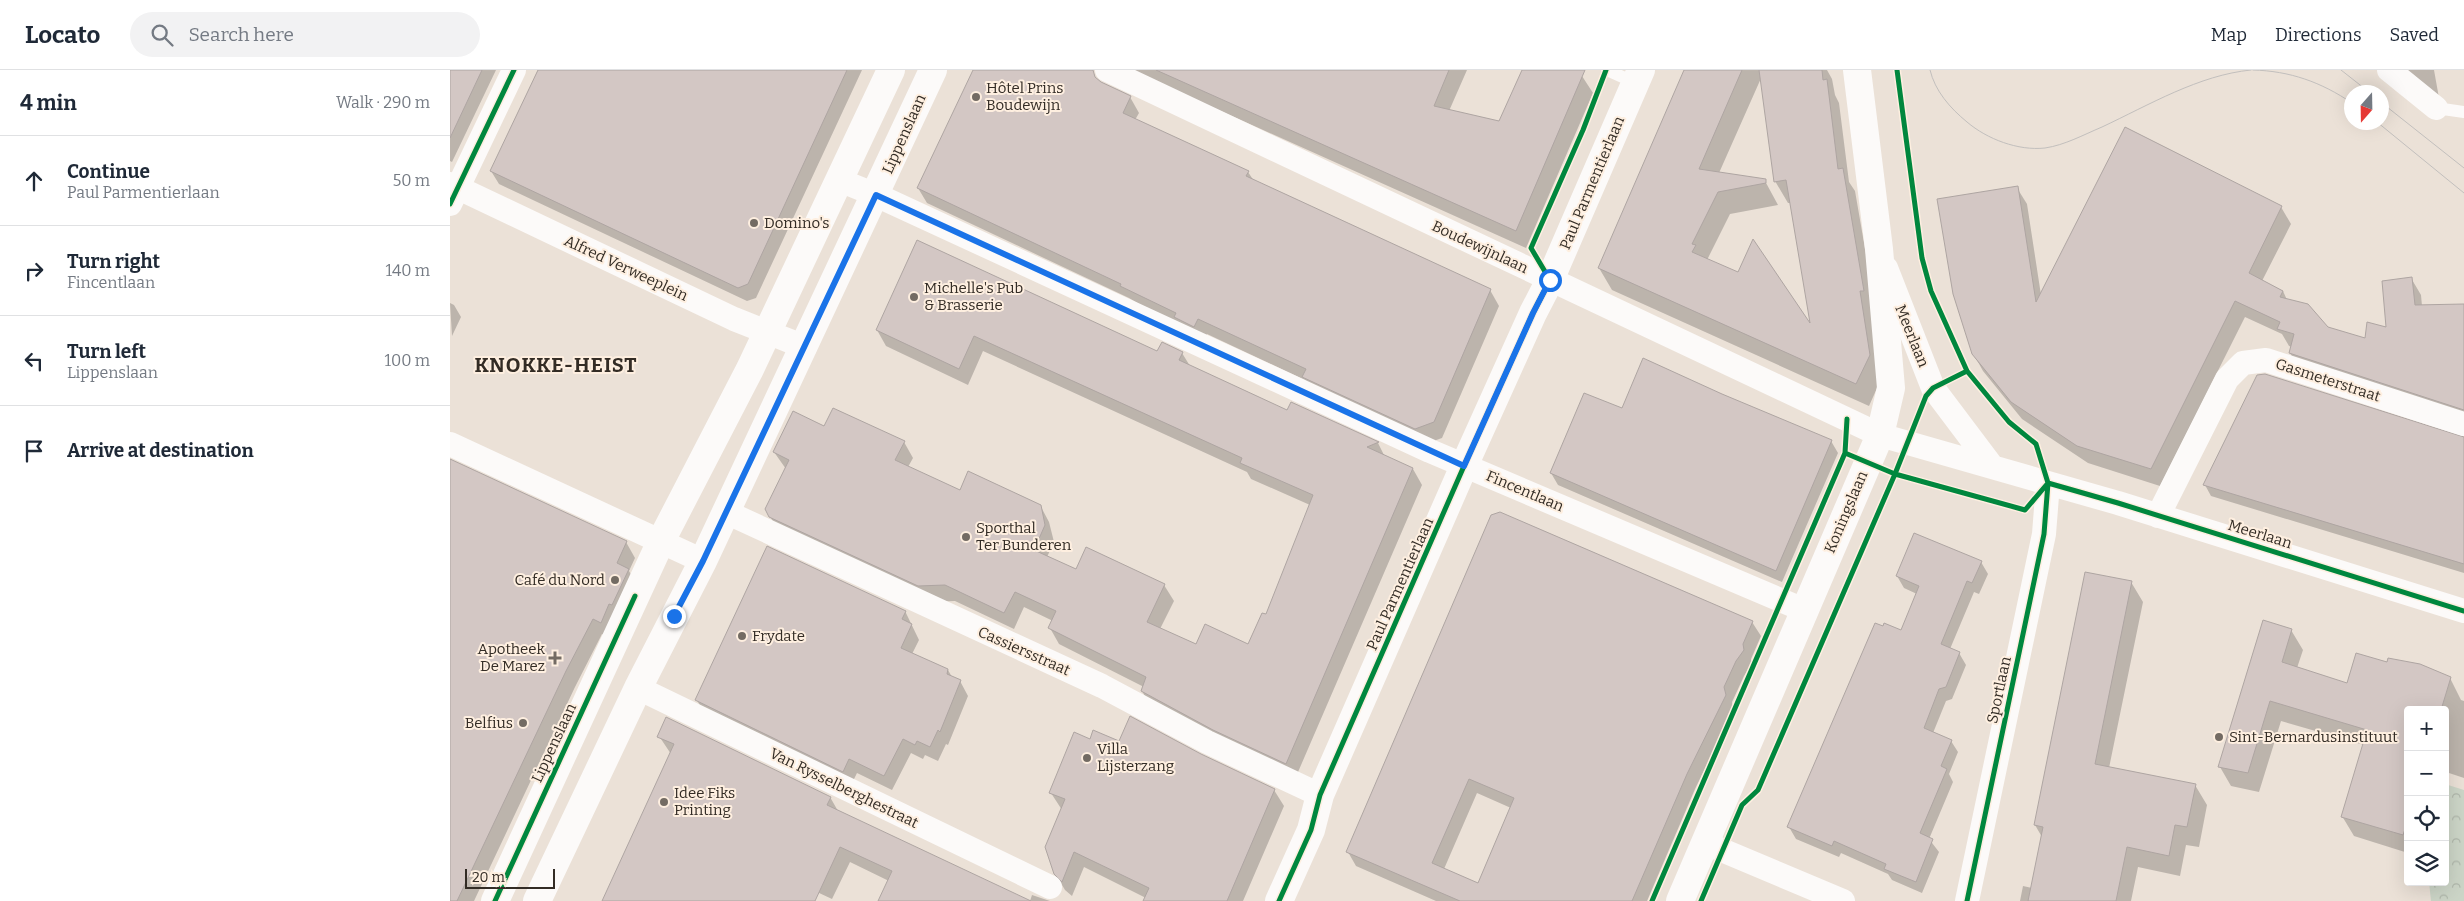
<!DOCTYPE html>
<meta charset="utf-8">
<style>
:root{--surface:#fff;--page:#f2f2f3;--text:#1f2937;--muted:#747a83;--line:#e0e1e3}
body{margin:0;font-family:Bitter,serif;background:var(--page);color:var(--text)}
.controls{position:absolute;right:15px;bottom:15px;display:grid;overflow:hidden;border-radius:5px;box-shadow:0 5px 20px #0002}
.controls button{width:45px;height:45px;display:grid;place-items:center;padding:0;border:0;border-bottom:1px solid var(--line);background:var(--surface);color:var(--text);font:25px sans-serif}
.compass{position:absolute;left:1894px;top:15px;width:45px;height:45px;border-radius:50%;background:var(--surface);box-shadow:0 5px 20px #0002;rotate:200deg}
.scale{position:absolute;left:15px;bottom:12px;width:90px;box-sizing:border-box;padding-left:5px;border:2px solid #332c25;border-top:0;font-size:14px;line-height:18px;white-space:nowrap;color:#332c25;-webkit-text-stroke:4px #feefe0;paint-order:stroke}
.stop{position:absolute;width:15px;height:15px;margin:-11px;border:4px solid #1a73e8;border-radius:50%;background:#fff}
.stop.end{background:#1a73e8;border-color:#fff;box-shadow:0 1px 5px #0008}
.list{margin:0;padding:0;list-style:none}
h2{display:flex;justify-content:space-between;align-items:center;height:65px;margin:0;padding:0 20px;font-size:21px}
h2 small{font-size:16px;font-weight:400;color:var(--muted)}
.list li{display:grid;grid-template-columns:32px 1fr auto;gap:15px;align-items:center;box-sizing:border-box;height:90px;padding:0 20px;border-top:1px solid var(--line)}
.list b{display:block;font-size:19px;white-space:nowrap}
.list p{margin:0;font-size:16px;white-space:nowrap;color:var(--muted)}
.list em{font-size:16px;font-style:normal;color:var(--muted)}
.icon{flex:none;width:28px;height:28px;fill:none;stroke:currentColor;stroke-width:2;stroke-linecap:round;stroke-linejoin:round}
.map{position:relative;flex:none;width:2014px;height:831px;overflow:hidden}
header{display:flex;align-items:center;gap:30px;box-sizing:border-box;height:70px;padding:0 25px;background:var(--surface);border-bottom:1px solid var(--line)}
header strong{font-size:24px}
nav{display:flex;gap:28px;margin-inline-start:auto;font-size:18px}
.search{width:350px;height:45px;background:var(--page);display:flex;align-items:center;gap:12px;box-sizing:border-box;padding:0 18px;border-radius:28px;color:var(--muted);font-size:19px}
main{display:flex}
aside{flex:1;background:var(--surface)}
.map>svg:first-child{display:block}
</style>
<header>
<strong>Locato</strong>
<div class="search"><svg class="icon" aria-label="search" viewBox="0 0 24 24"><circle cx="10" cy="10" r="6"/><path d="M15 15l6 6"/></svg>Search here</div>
<nav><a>Map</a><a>Directions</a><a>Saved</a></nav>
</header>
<main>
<aside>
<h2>4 min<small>Walk · 290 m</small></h2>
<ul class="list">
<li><svg class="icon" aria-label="ahead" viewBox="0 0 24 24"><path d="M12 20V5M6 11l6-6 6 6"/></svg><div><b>Continue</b><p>Paul Parmentierlaan</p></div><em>50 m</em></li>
<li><svg class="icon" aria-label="right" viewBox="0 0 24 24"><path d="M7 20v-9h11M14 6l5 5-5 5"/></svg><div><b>Turn right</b><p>Fincentlaan</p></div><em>140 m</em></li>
<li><svg class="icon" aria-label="left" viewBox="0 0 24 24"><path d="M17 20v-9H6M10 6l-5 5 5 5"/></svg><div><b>Turn left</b><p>Lippenslaan</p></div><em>100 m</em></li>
<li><svg class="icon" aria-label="arrive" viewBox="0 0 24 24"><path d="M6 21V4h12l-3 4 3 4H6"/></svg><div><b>Arrive at destination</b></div></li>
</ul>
</aside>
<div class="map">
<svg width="2014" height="831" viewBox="0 0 2014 831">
<defs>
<pattern id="forest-crowns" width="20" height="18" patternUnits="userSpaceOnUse" patternTransform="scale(1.25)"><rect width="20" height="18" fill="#ccd5c7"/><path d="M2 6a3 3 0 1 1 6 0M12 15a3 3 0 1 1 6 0" fill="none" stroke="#b0b7ab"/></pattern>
</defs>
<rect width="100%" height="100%" fill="#ebe1d7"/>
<!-- forest -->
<path fill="url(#forest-crowns)" d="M 1995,714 L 2014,720 L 2014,831 L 1981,831 L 1979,812 L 1995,812 Z"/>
<!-- shadow -->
<path fill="#0003" fill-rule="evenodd" d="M 0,0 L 46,0 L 2,92 L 0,91 Z
M 88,0 L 412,0 L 306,228 L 297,231 L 49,114 L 41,101 Z
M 524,0 L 596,0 L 680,27 L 689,43 L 685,50 L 798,102 L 804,111 L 1040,220 L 1049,236 L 992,368 L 975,374 L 863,322 L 855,310 L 757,264 L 753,272 L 679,228 L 477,133 L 468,118 Z
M 650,0 L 1017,0 L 999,41 L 1050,53 L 1073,0 L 1119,0 L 1132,6 L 1143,23 L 1076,178 L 715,16 Z
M 1236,0 L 1377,0 L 1382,9 L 1385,25 L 1389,33 L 1399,112 L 1405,121 L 1426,242 L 1432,307 L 1419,336 L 1162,220 L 1149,198 ZM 1312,6 L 1325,111 L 1338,133 L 1341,133 L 1363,259 L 1257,190 L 1280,144 L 1328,135 L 1315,111 L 1269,103 Z
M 1954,0 L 1984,0 L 1989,28 Z
M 1567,118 L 1577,134 L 1591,225 L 1831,137 L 1841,154 L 1812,211 L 1833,221 L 1837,230 L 1877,258 L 1916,270 L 1937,259 L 1961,208 L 1971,225 L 1972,236 L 2014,264 L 2014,353 L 1850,300 L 1840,283 L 1842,277 L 1839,276 L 1832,264 L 1795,247 L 1710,416 L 1638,393 L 1572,349 L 1533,301 L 1523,283 Z
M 468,171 L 708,283 L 732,283 L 740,296 L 838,342 L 842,334 L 928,373 L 935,387 L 963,399 L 972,415 L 845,709 L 701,637 L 692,621 L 694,617 L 609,574 L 600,558 L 603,551 L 574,537 L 564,559 L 505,531 L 478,532 L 329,463 L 320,446 L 336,399 L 324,382 L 375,358 L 454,372 L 463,388 L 458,397 L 510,421 L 590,435 L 599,452 L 604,472 L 597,487 L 627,501 L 714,515 L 724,531 L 710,559 L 746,575 L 799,576 L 817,546 L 860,435 L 801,409 L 797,402 L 533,281 L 518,315 L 436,276 L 427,260 Z
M 0,233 L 4,235 L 11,247 L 2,266 Z
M 1271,326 L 1381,371 L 1388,383 L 1332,512 L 1108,415 L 1101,403 L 1173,340 Z
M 2014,368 L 2014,503 L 1761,426 L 1755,415 Z
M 0,391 L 176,472 L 185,488 L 179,501 L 187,515 L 160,568 L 152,564 L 125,617 L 24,831 L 0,831 Z
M 1042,446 L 1302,552 L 1311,566 L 1301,589 L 1301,595 L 1294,606 L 1282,632 L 1283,641 L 1245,719 L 1197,831 L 986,831 L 906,796 L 898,782 ZM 1027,723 L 1061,738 L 1029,815 L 994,799 Z
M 1531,492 L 1538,504 L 1529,524 L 1524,522 L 1500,579 L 1509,583 L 1516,595 L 1502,629 L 1496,631 L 1483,663 L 1501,671 L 1508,682 L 1499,704 L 1503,712 L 1479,769 L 1489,782 L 1472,823 L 1442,810 L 1438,804 L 1391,783 L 1389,787 L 1346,769 L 1339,757 L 1452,561 L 1467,524 L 1454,518 L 1447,506 Z
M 1681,512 L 1693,532 L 1659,698 L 1745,715 L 1757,735 L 1749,777 L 1736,775 L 1730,806 L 1688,797 L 1681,831 L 1570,831 L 1573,816 L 1582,818 L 1592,767 L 1585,755 Z
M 455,541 L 469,570 L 462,584 L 498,600 L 502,607 L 510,611 L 518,626 L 498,675 L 496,674 L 488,691 L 475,685 L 473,689 L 461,683 L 442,720 L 407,703 L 401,715 L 255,645 L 247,630 Z
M 1841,560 L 1853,580 L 1847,598 L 1898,614 L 2000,608 L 2011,630 L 2014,631 L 2014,708 L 1996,702 L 1995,704 L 1995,640 L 1958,640 L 1958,783 L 1904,766 L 1892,746 L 1914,675 L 1831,651 L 1809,722 L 1781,716 L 1770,697 Z
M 209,666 L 380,727 L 388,741 L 578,831 L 430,831 L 439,811 L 400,792 L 382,829 L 367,822 L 363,831 L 153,831 L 221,684 Z
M 640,670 L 750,685 L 824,720 L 834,736 L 793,831 L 695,831 L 696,828 L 634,797 L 622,826 L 615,820 L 605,803 L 612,740 L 601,723 Z
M 582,825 L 600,831 L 580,831 Z"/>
<!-- building -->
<path fill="#d3c7c4" stroke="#aea5a2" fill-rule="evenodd" d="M 0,0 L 32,0 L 0,68 Z
M 88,0 L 397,0 L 298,214 L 288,218 L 40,101 Z
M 523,0 L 643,0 L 645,7 L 651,12 L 681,26 L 673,43 L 799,101 L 796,106 L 1041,219 L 984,352 L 965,359 L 852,307 L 856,299 L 748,249 L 744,257 L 724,247 L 726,243 L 670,216 L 671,214 L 467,118 Z
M 706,0 L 999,0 L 984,36 L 1049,51 L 1072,0 L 1135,0 L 1066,161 Z
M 1234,0 L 1292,0 L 1249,99 L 1316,109 L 1316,113 L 1268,122 L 1242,174 L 1246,175 L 1242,182 L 1288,202 L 1303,169 L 1360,253 L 1336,110 L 1324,112 L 1309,0 L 1372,0 L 1373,10 L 1377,9 L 1388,99 L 1393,98 L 1414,221 L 1410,221 L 1420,285 L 1406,314 L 1148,198 Z
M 1675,57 L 1832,136 L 1799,203 L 1833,221 L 1830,227 L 1858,234 L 1878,257 L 1915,268 L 1917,252 L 1936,257 L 1932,211 L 1962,207 L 1965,235 L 2014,234 L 2014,340 L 1839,283 L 1844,264 L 1827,259 L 1830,252 L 1785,231 L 1701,399 L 1627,376 L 1561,332 L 1522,284 L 1503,224 L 1487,129 L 1568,116 L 1586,232 Z
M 467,170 L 707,281 L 712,272 L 733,282 L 729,290 L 837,340 L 841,332 L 929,372 L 917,377 L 963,398 L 836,694 L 763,660 L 691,621 L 696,607 L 598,558 L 606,541 L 565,522 L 554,543 L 495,515 L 468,516 L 319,447 L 315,439 L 339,390 L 323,382 L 343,341 L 374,356 L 383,338 L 455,371 L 445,390 L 510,420 L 518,401 L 591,435 L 595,455 L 584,480 L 626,499 L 636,477 L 715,514 L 697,552 L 746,574 L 755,554 L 798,574 L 812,543 L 816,544 L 863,425 L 790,393 L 792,388 L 524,266 L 509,299 L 426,260 Z
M 1193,288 L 1272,324 L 1382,370 L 1326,501 L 1100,403 L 1134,323 L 1172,338 Z
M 1815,304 L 2014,367 L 2014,494 L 1753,415 L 1807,305 Z
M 0,389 L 177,471 L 167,493 L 179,499 L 162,535 L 159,534 L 151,553 L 143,549 L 116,601 L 7,831 L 0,831 Z
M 1050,442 L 1303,551 L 1293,574 L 1294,580 L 1286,591 L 1274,617 L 1276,625 L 1237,704 L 1182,831 L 1010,831 L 896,782 L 1041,445 ZM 1019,709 L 1064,728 L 1028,813 L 982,793 Z
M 1464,463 L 1532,491 L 1522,513 L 1517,511 L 1491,574 L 1510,582 L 1496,617 L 1489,619 L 1474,658 L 1502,670 L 1491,696 L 1497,699 L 1470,763 L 1483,769 L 1466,812 L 1434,799 L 1436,794 L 1384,771 L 1382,776 L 1337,757 L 1425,553 L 1433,556 L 1434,553 L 1451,560 L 1469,516 L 1446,506 Z
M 317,476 L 456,541 L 452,549 L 462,554 L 451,578 L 498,599 L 497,604 L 511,610 L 490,662 L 488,660 L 480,677 L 467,671 L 465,675 L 453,669 L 434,706 L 399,689 L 393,702 L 245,630 Z
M 1635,502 L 1682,511 L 1645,694 L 1746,714 L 1737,757 L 1725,755 L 1719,786 L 1677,777 L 1666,831 L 1578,831 L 1593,757 L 1584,755 Z
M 1813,550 L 1842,559 L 1832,592 L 1897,613 L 1906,583 L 1937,592 L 1938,588 L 1970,594 L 2001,607 L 1991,640 L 1958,640 L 1958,750 L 1953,765 L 1891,747 L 1917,660 L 1820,631 L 1798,703 L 1768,697 Z
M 680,646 L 751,684 L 825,719 L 777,831 L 693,831 L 699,818 L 624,782 L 612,812 L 604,804 L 595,777 L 615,729 L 599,723 L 624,662 L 640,669 L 643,660 L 669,671 Z
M 216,647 L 381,727 L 377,735 L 581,831 L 428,831 L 442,801 L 390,777 L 365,831 L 152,831 L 224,674 L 207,667 Z"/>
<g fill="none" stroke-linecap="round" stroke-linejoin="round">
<!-- lane -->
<path stroke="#fcfaf9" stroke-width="12" d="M 1157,0 L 1186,13
M 1986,38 L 2014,42"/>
<!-- street -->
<path stroke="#fcfaf9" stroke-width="24" d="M 657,0 L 1430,365 L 1668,433 L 2014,541
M 1939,0 L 1986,38
M 389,110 L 426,125 L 980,381 L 1354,540
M 0,114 L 284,249 L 355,277
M 0,134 L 64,0
M 1436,198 L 1483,318 L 1541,395
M 0,374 L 253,491
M 276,442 L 652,616 L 757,672 L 870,725
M 1708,446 L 1777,309 L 1793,293 L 1816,290 L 2014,354
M 188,618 L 600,817
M 1255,773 L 1393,831
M 1517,831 L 1594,464 L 1598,413"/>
<!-- secondary -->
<path stroke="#fcfaf9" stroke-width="28" d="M 45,831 L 211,471 L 300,299 L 441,0
M 87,831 L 188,618 L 253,491 L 483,0"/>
<!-- primary -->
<path stroke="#fcfaf9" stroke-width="28" d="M 829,831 L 861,760 L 870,725 L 1014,396 L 1083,243 L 1100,210 L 1191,0
M 1230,831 L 1430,365 L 1441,318 L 1429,179 L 1407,0"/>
<!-- tram -->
<path stroke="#c2bfbd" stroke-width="1" d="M 1480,0 C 1485,21 1500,38 1517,52 C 1537,69 1568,81 1595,78 C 1615,75 1633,65 1652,57 C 1699,35 1749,5 1801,0
M 1803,0 C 1840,1 1871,12 1902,33
M 1891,0 L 1919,22
M 1932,33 L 2014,98
M 1927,52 L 2014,123"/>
<defs>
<path id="cycleway" d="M 1447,0 L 1472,188 L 1481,221 L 1517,301 L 1559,352 L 1586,374 L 1598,413 L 1594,464 L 1517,831
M 0,134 L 64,0
M 1395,383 L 1445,404 L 1575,440 L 1598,413
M 1598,413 L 1668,433 L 2014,541
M 45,831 L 185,526
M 829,831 L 861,760 L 870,725 L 1014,396 L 1083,243 L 1100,210 L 1081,178 L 1133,60 L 1156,0
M 1202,831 L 1395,383 L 1397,349
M 1251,831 L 1292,735 L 1308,720 L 1445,404 L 1476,326 L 1483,318 L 1517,301"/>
</defs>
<!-- cycleway casing -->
<use href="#cycleway" stroke="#feefe0" stroke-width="8"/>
<!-- cycleway -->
<use href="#cycleway" stroke="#00873e" stroke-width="5"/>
</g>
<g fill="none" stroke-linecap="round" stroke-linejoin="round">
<!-- route -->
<path stroke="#1a73e8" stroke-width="6" d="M 224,546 L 253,491 L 426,125 L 1014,396 L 1083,243 L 1100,210"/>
</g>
<!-- markers -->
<g fill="#736b63" stroke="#feefe0" stroke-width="2">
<circle cx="526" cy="27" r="5"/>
<circle cx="304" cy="153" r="5"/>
<circle cx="464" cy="227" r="5"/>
<circle cx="516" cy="467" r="5"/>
<circle cx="165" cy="510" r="5"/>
<circle cx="292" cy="566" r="5"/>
<path d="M102.5 580.5h5v5h5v5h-5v5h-5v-5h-5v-5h5z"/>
<circle cx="73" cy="653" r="5"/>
<circle cx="1769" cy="667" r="5"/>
<circle cx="637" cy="688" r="5"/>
<circle cx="214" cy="732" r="5"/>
</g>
<g text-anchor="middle" stroke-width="4" stroke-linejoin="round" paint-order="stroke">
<!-- poi labels -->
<g font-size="15" fill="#332c25" stroke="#feefe0" text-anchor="start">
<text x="536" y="23">Hôtel Prins<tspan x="536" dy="17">Boudewijn</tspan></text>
<text x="314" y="158">Domino's</text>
<text x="474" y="223">Michelle's Pub<tspan x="474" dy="17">&amp; Brasserie</tspan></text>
<text x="526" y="463">Sporthal<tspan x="526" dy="17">Ter Bunderen</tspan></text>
<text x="155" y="515" text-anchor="end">Café du Nord</text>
<text x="302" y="571">Frydate</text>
<text x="95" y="584" text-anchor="end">Apotheek<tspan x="95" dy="17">De Marez</tspan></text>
<text x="63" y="658" text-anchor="end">Belfius</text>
<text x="1779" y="672">Sint-Bernardusinstituut</text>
<text x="647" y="684">Villa<tspan x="647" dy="17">Lijsterzang</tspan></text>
<text x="224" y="728">Idee Fiks<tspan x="224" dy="17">Printing</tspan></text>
</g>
<!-- street labels -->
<g font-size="15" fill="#332c25" stroke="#feefe0">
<text transform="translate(454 64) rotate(-66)" y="5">Lippenslaan</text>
<text transform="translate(1142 113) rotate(-67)" y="5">Paul Parmentierlaan</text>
<text transform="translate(1030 177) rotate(25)" y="5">Boudewijnlaan</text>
<text transform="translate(176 198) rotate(25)" y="5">Alfred Verweeplein</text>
<text transform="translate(1462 266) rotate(68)" y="5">Meerlaan</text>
<text transform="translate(1878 310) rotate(18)" y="5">Gasmeterstraat</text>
<text transform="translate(1075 421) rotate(23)" y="5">Fincentlaan</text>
<text transform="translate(1396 442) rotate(-67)" y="5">Koningslaan</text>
<text transform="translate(1810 464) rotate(17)" y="5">Meerlaan</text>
<text transform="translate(950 514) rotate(-66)" y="5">Paul Parmentierlaan</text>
<text transform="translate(574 581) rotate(24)" y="5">Cassiersstraat</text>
<text transform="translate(1549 620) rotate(-78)" y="5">Sportlaan</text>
<text transform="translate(104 673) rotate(-65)" y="5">Lippenslaan</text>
<text transform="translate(394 718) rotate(26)" y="5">Van Rysselberghestraat</text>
</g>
<!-- district labels -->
<g font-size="20" font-weight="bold" letter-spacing="1" fill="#332c25" stroke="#feefe0">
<text x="106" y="302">KNOKKE-HEIST</text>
</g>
</g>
</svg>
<div class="controls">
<button>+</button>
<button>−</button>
<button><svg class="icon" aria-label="locate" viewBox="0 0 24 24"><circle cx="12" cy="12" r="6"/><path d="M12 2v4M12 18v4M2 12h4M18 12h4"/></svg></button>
<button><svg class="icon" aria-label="layers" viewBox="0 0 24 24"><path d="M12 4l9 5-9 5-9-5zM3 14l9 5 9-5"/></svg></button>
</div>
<svg class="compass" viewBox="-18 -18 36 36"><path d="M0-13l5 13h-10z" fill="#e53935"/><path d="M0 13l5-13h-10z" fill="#747a83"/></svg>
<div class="scale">20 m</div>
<div class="stop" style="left:1100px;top:210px"></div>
<div class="stop end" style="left:224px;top:546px"></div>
</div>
</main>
